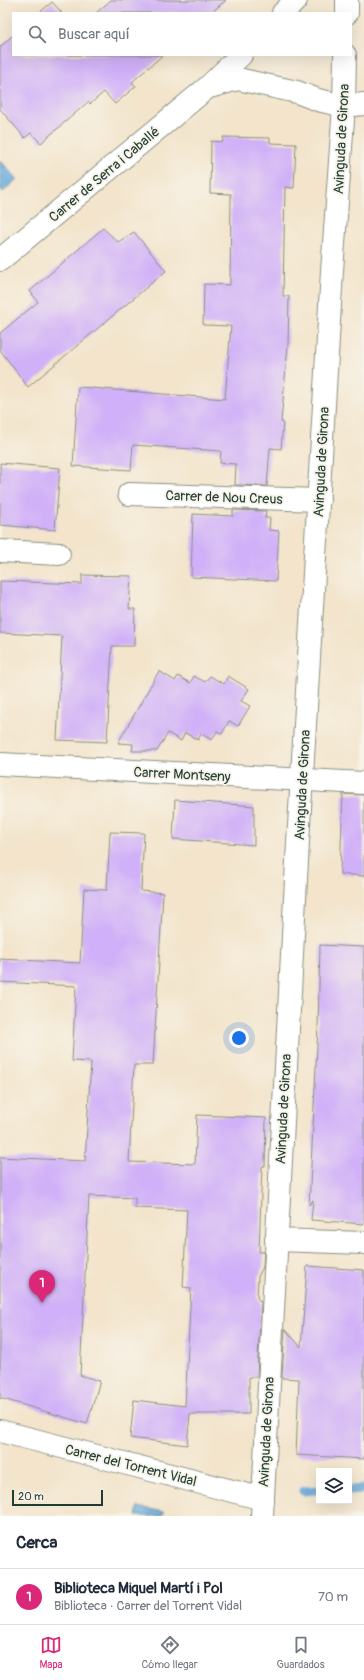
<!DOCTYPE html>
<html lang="es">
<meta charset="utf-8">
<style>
:root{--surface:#fff;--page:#f6f6f7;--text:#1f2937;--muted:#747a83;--line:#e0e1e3;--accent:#db2777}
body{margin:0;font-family:Pangolin,sans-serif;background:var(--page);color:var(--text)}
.controls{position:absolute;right:12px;bottom:12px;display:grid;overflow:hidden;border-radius:0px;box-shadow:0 4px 16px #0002}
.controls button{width:36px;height:36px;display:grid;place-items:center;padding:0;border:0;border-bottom:1px solid var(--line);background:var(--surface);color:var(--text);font:20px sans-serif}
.scale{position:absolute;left:12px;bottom:10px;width:91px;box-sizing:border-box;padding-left:4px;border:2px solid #1f3d34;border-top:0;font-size:11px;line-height:14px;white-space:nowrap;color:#1f3d34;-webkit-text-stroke:3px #f7f3e8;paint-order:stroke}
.you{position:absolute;left:239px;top:1038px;width:14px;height:14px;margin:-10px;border:3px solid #fff;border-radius:50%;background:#1a73e8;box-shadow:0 0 0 6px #1a73e833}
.badge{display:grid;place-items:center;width:26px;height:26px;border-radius:50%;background:var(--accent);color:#fff;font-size:13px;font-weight:700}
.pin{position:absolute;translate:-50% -33px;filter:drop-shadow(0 1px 2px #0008)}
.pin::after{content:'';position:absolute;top:21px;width:14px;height:12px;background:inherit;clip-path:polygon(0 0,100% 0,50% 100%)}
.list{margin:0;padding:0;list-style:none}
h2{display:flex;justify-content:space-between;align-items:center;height:52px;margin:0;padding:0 16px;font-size:17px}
h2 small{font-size:13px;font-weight:400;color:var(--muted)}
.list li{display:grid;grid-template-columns:26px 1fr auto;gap:12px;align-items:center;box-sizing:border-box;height:56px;padding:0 16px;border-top:1px solid var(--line)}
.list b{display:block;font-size:15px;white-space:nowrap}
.list p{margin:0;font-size:13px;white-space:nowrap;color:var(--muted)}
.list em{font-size:13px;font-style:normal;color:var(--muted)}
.icon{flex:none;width:22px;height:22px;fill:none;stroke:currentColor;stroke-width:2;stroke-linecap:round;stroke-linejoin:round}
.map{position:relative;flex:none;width:364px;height:1516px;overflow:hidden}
.search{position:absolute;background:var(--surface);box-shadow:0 4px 16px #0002;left:12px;right:12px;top:12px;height:44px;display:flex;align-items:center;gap:10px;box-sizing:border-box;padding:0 14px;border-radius:0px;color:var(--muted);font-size:15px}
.sheet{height:108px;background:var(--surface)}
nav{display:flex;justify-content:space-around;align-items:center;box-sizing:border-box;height:56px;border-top:1px solid var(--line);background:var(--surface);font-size:11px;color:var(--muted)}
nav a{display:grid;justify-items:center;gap:2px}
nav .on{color:var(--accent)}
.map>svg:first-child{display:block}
</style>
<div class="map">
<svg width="364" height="1516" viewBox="0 0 364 1516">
<rect width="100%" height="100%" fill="#f7f3e8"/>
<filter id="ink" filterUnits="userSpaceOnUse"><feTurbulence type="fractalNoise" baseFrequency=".025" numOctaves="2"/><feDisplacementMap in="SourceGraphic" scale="8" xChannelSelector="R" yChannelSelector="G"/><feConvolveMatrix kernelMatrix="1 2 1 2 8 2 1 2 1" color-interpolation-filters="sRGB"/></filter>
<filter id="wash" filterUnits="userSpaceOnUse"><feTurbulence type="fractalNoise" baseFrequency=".012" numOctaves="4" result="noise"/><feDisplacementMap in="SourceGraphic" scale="16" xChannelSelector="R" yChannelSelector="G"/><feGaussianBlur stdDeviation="0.9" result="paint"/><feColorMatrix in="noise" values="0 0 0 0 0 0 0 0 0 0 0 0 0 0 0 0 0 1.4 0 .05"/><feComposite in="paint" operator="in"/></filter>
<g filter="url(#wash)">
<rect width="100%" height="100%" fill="#f3e4cb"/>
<!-- water -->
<path fill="#65a7d9" stroke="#427286" d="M 0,160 L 17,179 L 3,192 L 0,189 Z
M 138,1507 L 165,1512 L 161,1516 L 136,1516 Z"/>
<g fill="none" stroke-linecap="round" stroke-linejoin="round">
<!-- stream -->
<path stroke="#65a7d9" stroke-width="9" d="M 349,1490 L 364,1489
M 303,1491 L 319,1490"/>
</g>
<g id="blocks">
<!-- building -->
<path fill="#d0b0f8" d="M 111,0 L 226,0 L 211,13 L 96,13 Z
M 52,2 L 62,13 L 39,13 Z
M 13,35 L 13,55 L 163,55 L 132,82 L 136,86 L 115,104 L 104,92 L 90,104 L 88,102 L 41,143 L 31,133 L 25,138 L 0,109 L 0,47 Z
M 223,137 L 270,138 L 270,143 L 296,144 L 294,188 L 285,187 L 283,296 L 289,296 L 288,345 L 281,422 L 283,422 L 281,449 L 270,448 L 267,486 L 235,485 L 236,464 L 220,463 L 221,451 L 133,445 L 131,470 L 73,466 L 78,387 L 225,399 L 231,326 L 203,325 L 204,284 L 230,285 L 231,194 L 210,193 L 211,141 L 223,142 Z
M 103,228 L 118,242 L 134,232 L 166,271 L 28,387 L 0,350 L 0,333 L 38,302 L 30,291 Z
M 0,463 L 60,468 L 55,530 L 0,525 Z
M 233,510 L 266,511 L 265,518 L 270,518 L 269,530 L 279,531 L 276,581 L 191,577 L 193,514 L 233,516 Z
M 82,575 L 131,576 L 129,609 L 135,609 L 134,646 L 112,646 L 107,742 L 57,740 L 62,636 L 0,633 L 0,581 L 82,584 Z
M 159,671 L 175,681 L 178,676 L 190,683 L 194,676 L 205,682 L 210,676 L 224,684 L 228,676 L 249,689 L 241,701 L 250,706 L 238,726 L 229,721 L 222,734 L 217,731 L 212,740 L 201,734 L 198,740 L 185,733 L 181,741 L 168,733 L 157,751 L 132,751 L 133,744 L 118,743 Z
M 343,794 L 364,795 L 364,876 L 340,874 Z
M 175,800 L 254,806 L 254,845 L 173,839 Z
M 110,832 L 144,833 L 141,891 L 163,893 L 153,1065 L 134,1065 L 129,1162 L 195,1164 L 197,1115 L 266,1118 L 265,1166 L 262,1166 L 259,1252 L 264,1252 L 263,1267 L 258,1277 L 257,1298 L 261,1302 L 257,1377 L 249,1377 L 249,1414 L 190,1414 L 187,1445 L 130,1438 L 134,1400 L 185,1406 L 191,1288 L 183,1287 L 187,1210 L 135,1208 L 135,1198 L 89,1196 L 80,1375 L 100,1381 L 87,1424 L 0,1398 L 0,1157 L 85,1161 L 91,1062 L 72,1061 L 76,986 L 0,982 L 0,959 L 80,963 L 84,889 L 107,890 Z
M 320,945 L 364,947 L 364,1224 L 311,1220 L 313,1200 L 309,1205 L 318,1027 Z
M 307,1266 L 364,1270 L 364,1459 L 296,1455 L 299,1379 L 282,1378 L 285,1329 L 301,1347 Z"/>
</g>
</g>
<g filter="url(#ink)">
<use href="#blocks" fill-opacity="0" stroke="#899080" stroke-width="1"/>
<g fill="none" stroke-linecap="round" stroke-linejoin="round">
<defs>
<path id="street" d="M 283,13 L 296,0
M 210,87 L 238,79 L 297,92 L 318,100 L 344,106 L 364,104
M 0,260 L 208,87 L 241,55
M 129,494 L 319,500
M 0,551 L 59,554
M 0,764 L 364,783
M 276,1240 L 364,1243
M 0,1431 L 263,1499"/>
<path id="secondary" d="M 347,13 L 347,0
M 262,1516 L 298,842 L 332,271 L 344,106 L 345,55"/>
</defs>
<!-- street casing -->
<use href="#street" stroke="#899080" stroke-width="24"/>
<!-- secondary casing -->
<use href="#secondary" stroke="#899080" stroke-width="24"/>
<!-- street -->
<use href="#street" stroke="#fff" stroke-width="22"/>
<!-- secondary -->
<use href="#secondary" stroke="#fff" stroke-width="22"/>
</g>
</g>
<g text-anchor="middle" stroke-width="3.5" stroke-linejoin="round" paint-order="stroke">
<!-- street labels -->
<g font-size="14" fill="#1f3d34" stroke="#f7f3e8">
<text transform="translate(341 139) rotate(-87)" y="5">Avinguda de Girona</text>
<text transform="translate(104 174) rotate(-40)" y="5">Carrer de Serra i Caballé</text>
<text transform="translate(321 462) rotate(-87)" y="5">Avinguda de Girona</text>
<text transform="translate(224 497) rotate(2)" y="5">Carrer de Nou Creus</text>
<text transform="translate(182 774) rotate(3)" y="5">Carrer Montseny</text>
<text transform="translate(302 785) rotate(-87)" y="5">Avinguda de Girona</text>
<text transform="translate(283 1109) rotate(-87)" y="5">Avinguda de Girona</text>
<text transform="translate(266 1432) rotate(-87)" y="5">Avinguda de Girona</text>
<text transform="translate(131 1465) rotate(14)" y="5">Carrer del Torrent Vidal</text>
</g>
</g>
</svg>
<div class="controls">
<button><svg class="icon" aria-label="layers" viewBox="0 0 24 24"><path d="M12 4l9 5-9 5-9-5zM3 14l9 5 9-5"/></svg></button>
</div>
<div class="scale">20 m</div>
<div class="you"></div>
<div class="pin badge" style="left:42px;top:1303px">1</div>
<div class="search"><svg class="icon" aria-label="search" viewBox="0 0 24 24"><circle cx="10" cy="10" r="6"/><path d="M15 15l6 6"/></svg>Buscar aquí</div>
</div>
<section class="sheet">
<h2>Cerca<small></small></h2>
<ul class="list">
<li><span class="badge">1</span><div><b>Biblioteca Miquel Martí i Pol</b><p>Biblioteca · Carrer del Torrent Vidal</p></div><em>70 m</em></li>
</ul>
</section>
<nav>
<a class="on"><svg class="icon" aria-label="map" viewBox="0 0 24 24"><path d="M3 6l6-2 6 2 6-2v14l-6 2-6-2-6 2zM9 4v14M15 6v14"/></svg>Mapa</a>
<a><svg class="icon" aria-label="directions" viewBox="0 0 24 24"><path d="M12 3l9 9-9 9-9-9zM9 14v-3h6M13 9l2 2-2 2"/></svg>Cómo llegar</a>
<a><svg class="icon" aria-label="saved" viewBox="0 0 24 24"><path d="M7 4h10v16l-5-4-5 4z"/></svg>Guardados</a>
</nav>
